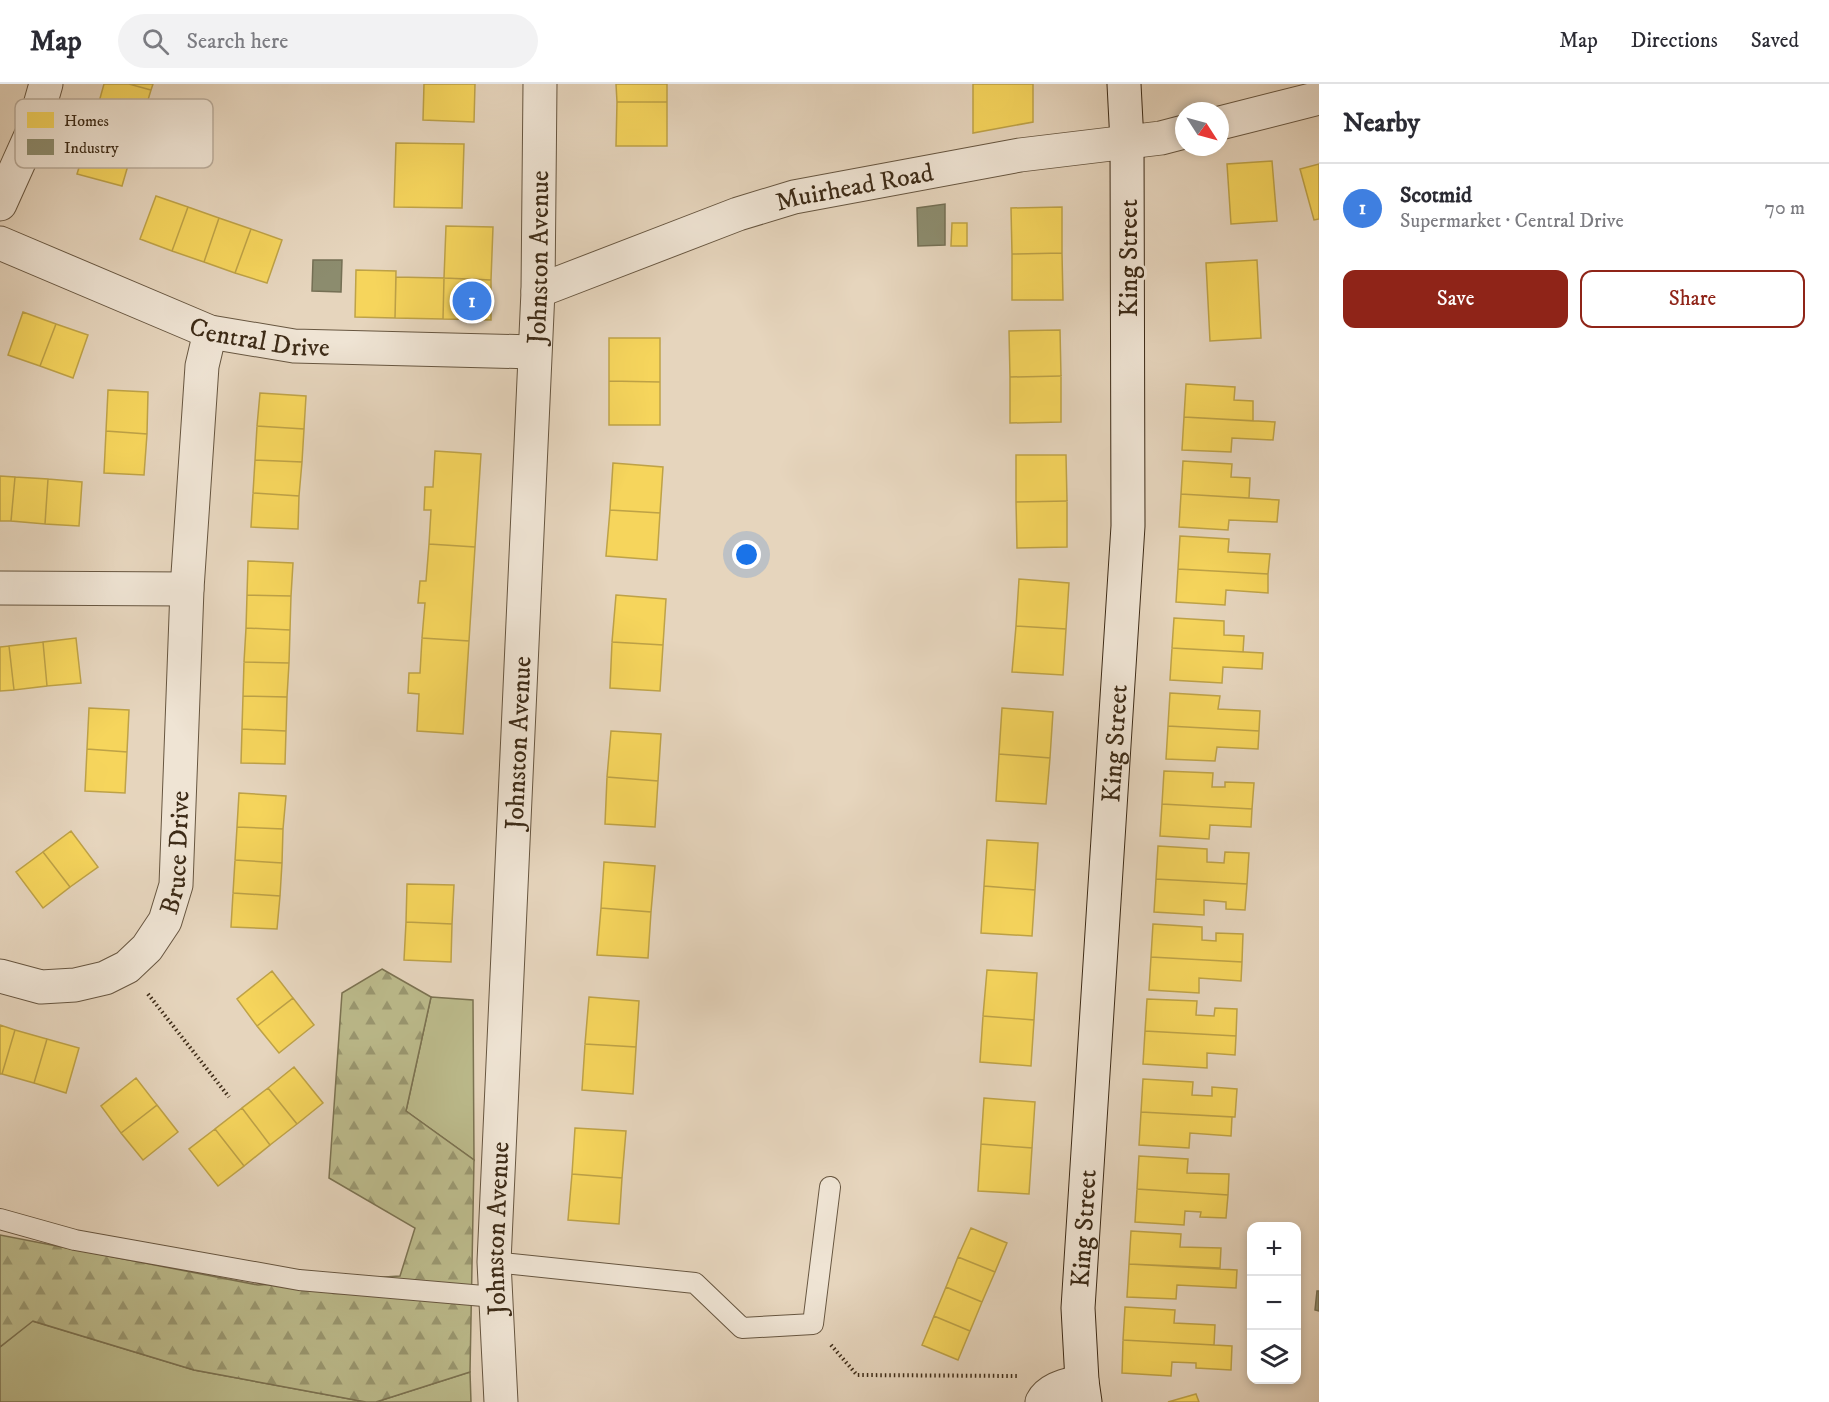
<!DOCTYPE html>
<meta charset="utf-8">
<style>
:root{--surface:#fff;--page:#f2f2f3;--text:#2b2b33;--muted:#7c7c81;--line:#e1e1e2;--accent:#8f2418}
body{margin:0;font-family:"IM FELL DW Pica",serif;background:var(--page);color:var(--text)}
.controls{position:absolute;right:18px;bottom:18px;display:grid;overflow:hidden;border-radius:12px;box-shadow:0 3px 9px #0003}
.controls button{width:54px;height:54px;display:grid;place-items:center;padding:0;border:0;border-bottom:2px solid var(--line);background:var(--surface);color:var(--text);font:30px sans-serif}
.compass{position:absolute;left:1175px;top:18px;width:54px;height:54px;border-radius:50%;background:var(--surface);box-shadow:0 3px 9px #0003;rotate:126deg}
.you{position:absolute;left:747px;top:471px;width:21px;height:21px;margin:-15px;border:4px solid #fff;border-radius:50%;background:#1a73e8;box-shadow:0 0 0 9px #1a73e833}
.badge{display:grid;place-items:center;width:39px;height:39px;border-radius:50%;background:var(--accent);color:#fff;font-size:20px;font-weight:700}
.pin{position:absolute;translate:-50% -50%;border:3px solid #fff;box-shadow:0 2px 6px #0006}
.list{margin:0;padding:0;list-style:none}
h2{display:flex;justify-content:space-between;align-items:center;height:78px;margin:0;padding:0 24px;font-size:26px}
h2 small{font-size:20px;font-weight:400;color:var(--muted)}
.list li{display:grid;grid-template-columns:39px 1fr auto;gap:18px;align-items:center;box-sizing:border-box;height:90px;padding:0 24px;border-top:2px solid var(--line)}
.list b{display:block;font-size:22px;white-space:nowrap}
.list p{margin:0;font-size:20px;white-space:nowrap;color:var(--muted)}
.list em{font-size:20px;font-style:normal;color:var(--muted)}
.actions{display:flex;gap:12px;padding:18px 24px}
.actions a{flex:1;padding:14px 0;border:2px solid var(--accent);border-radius:12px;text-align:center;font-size:21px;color:var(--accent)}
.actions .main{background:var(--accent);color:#fff}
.icon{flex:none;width:33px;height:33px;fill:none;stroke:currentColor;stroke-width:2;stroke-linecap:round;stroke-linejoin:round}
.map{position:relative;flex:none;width:1319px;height:1318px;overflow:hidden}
header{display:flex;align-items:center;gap:36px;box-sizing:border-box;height:84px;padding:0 30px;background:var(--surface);border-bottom:2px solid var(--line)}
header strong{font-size:28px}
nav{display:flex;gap:33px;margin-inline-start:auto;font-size:21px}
.search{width:420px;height:54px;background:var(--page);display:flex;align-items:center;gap:15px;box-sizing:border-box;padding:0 21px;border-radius:33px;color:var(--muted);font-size:22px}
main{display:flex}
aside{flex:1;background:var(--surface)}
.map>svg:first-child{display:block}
</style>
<header>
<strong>Map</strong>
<div class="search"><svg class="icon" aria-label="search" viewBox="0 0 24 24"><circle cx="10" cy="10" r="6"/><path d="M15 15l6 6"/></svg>Search here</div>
<nav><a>Map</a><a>Directions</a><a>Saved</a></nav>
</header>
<main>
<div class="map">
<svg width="1319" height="1318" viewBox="0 0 1319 1318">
<defs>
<pattern id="forest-firs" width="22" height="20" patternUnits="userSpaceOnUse" patternTransform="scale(1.5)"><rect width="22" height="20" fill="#bcbb8c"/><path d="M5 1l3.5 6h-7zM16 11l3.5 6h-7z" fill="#9a9871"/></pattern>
</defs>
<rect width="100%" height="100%" fill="#e6d5bd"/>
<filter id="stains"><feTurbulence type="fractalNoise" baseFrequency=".00333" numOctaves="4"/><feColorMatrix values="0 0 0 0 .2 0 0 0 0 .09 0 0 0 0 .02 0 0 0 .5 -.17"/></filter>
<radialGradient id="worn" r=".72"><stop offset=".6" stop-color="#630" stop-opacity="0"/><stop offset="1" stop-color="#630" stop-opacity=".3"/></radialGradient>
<!-- grass -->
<path fill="#bcbb8c" stroke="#7c7352" stroke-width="1.5" d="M 431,913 L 473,916 L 474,1076 L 406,1027 Z
M 32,1237 L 194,1286 L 366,1318 L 0,1318 L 0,1263 Z
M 470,1288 L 471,1318 L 376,1318 Z"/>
<!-- forest -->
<path fill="url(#forest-firs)" stroke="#7c7352" stroke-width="1.5" d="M 382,885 L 431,913 L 406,1027 L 474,1076 L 470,1288 L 376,1318 L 366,1318 L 194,1286 L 33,1237 L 0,1263 L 0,1151 L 258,1201 L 400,1192 L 415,1144 L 329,1094 L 342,909 Z"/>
<!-- homes -->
<path fill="#f6d55c" stroke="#bea247" stroke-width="1.5" d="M 104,0 L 129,0 L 151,6 L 141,39 L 97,25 Z
M 129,0 L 153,0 L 151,6 Z
M 424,0 L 475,0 L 474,38 L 423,36 Z
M 616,0 L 667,0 L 667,18 L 617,18 Z
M 973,0 L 1033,0 L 1033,38 L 973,49 Z
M 617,18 L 667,18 L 667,62 L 616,62 Z
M 87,58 L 131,71 L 122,102 L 77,90 Z
M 396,59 L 464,60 L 462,124 L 394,123 Z
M 1272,77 L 1277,137 L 1231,140 L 1227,80 Z
M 1319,80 L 1319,135 L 1314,136 L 1300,85 Z
M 156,112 L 188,123 L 172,167 L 140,155 Z
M 188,123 L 219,134 L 204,178 L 172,167 Z
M 1062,123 L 1062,169 L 1012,170 L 1011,124 Z
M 219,134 L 251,145 L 235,189 L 204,178 Z
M 952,139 L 967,139 L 967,162 L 951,162 Z
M 446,142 L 493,143 L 491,196 L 444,194 Z
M 251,145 L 282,156 L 267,199 L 235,189 Z
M 1062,169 L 1063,216 L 1012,216 L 1012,170 Z
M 1257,176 L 1261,254 L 1210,257 L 1206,179 Z
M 356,186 L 396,187 L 395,234 L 355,233 Z
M 396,193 L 444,194 L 443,235 L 395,234 Z
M 444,194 L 491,196 L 491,236 L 443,235 Z
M 23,228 L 56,240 L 40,282 L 8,271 Z
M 56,240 L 88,251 L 73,294 L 40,282 Z
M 1060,246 L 1061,292 L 1010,293 L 1009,247 Z
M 609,254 L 660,254 L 660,298 L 609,297 Z
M 1061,292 L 1061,338 L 1010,339 L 1010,293 Z
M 609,297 L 660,298 L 660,341 L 609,341 Z
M 1186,300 L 1235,303 L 1234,316 L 1253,317 L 1253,337 L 1184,333 Z
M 108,306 L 148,308 L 147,350 L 106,347 Z
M 260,309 L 306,312 L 304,345 L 257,342 Z
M 1184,333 L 1275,338 L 1273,356 L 1232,354 L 1231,368 L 1182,366 Z
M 257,342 L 304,345 L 302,378 L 255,376 Z
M 106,347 L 147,350 L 144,391 L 104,389 Z
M 435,367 L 481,370 L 475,463 L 429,460 L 431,426 L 424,426 L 425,403 L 433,403 Z
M 1016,371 L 1066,371 L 1067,417 L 1016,418 Z
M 255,376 L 302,378 L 299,412 L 253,409 Z
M 1183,377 L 1232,380 L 1231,393 L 1250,394 L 1249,414 L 1181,410 Z
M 613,379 L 663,383 L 660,429 L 610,426 Z
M 0,392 L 15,393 L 11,437 L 0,437 Z
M 15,393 L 48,395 L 45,440 L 11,437 Z
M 48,395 L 82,398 L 79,442 L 45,440 Z
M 253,409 L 299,412 L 298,445 L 251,443 Z
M 1181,410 L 1279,416 L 1277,438 L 1229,436 L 1228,446 L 1179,443 Z
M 1067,417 L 1067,463 L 1017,464 L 1016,418 Z
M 610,426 L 660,429 L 657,476 L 606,472 Z
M 1180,452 L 1229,455 L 1228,468 L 1270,470 L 1268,490 L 1178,485 Z
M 429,460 L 475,463 L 469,557 L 422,554 L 425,519 L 418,519 L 420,497 L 426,497 Z
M 248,477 L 293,479 L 291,512 L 247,511 Z
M 1178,485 L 1268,490 L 1268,509 L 1226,506 L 1225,521 L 1176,518 Z
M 1019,495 L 1069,499 L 1066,545 L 1016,542 Z
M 247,511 L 291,512 L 290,546 L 246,544 Z
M 616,511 L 666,515 L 663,561 L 612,558 Z
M 1174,534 L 1224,537 L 1224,551 L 1244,552 L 1243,568 L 1172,564 Z
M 1016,542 L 1066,545 L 1063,591 L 1012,588 Z
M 246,544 L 290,546 L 289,579 L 244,578 Z
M 76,554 L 81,599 L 47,602 L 43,558 Z
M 422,554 L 469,557 L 463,650 L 417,647 L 419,610 L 408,609 L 409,589 L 420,589 Z
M 43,558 L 47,602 L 14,606 L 9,562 Z
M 612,558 L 663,561 L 660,607 L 610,604 Z
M 9,562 L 14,606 L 0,607 L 0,563 Z
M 1172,564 L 1263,569 L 1262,585 L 1223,583 L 1222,599 L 1170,596 Z
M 244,578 L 289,579 L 287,613 L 243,612 Z
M 1170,609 L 1220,612 L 1218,625 L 1260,627 L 1259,647 L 1168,642 Z
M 243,612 L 287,613 L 286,647 L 242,645 Z
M 89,624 L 129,626 L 127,668 L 87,665 Z
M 1002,624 L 1053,628 L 1050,674 L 999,670 Z
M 1168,642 L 1259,647 L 1258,665 L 1217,663 L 1215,677 L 1166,675 Z
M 242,645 L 286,647 L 285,680 L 241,679 Z
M 611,647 L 661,650 L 658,697 L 607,693 Z
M 87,665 L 127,668 L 125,709 L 85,707 Z
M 999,670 L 1050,674 L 1046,720 L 996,717 Z
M 1164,687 L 1213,689 L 1212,703 L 1225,703 L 1225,698 L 1254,699 L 1252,725 L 1162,720 Z
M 607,693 L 658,697 L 655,743 L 605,740 Z
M 239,709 L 286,712 L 283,745 L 237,743 Z
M 1162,720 L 1252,725 L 1251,743 L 1210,741 L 1209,755 L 1160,752 Z
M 237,743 L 283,745 L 282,779 L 235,776 Z
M 71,747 L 98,783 L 70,803 L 43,768 Z
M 987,756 L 1038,759 L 1035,806 L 984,802 Z
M 1158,762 L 1207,765 L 1207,778 L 1224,779 L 1225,768 L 1249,769 L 1247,800 L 1156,795 Z
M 43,768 L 70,803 L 43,824 L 16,788 Z
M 235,776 L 282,779 L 280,812 L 233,809 Z
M 604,778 L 655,782 L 651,828 L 601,824 Z
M 1156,795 L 1247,800 L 1245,826 L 1226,825 L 1226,818 L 1204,816 L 1204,831 L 1154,828 Z
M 407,800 L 454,801 L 452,840 L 406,838 Z
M 984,802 L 1035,806 L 1032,852 L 981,849 Z
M 233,809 L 280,812 L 277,845 L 231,843 Z
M 601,824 L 651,828 L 648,874 L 597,871 Z
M 406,838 L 452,840 L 451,878 L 404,876 Z
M 1153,840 L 1202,843 L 1202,856 L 1216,857 L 1216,849 L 1243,850 L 1242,878 L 1151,873 Z
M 1151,873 L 1242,878 L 1241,897 L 1199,894 L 1199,909 L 1149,906 Z
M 987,886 L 1037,889 L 1034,936 L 983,932 Z
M 272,887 L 293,914 L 257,942 L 237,915 Z
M 589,913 L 639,917 L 636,963 L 585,960 Z
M 293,914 L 314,941 L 279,969 L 257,942 Z
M 1147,915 L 1197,917 L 1196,931 L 1214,932 L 1215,924 L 1237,925 L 1236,952 L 1145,947 Z
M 983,932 L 1034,936 L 1031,982 L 980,978 Z
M 0,941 L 15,946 L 2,990 L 0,990 Z
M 15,946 L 47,955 L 34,999 L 2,990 Z
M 1145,947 L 1236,952 L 1235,971 L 1207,969 L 1207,984 L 1143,980 Z
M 47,955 L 79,964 L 66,1009 L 34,999 Z
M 585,960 L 636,963 L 633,1010 L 582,1006 Z
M 294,983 L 323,1019 L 297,1040 L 268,1004 Z
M 136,994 L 157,1021 L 121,1049 L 101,1022 Z
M 1143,995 L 1193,998 L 1192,1011 L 1212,1012 L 1212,1003 L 1237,1005 L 1235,1033 L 1141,1028 Z
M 268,1004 L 297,1040 L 270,1061 L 242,1024 Z
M 984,1014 L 1035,1018 L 1032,1064 L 981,1060 Z
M 157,1021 L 178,1048 L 143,1076 L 121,1049 Z
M 242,1024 L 270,1061 L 244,1082 L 215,1045 Z
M 1141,1028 L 1232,1033 L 1231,1052 L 1190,1049 L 1189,1064 L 1139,1061 Z
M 575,1044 L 626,1047 L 622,1094 L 572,1090 Z
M 215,1045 L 244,1082 L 218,1102 L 189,1065 Z
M 981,1060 L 1032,1064 L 1029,1110 L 978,1107 Z
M 1139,1072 L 1188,1075 L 1187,1089 L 1229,1090 L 1228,1111 L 1137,1105 Z
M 572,1090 L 622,1094 L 619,1140 L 568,1136 Z
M 1137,1105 L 1228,1111 L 1226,1134 L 1200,1133 L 1201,1128 L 1185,1127 L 1184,1141 L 1135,1138 Z
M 971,1144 L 1007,1159 L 995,1188 L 958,1173 Z
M 1131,1147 L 1181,1150 L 1180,1163 L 1221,1164 L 1220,1184 L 1129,1180 Z
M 958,1173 L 995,1188 L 982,1218 L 946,1203 Z
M 1129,1180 L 1237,1186 L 1236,1204 L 1177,1201 L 1176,1215 L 1127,1213 Z
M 946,1203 L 982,1218 L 970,1247 L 934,1232 Z
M 1125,1223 L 1175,1226 L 1174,1239 L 1215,1241 L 1214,1261 L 1123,1256 Z
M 934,1232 L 970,1247 L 958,1276 L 922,1261 Z
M 1123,1256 L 1232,1262 L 1231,1286 L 1196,1284 L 1196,1279 L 1172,1278 L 1171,1292 L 1122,1289 Z
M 1196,1310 L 1199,1318 L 1168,1318 Z"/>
<!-- industry -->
<path fill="#8c8c6e" stroke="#746f54" stroke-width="1.5" d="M 945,120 L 945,161 L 918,162 L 917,124 Z
M 313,176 L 342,176 L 341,208 L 312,207 Z
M 1317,1207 L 1319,1207 L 1319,1227 L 1315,1226 Z"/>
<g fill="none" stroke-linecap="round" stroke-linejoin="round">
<defs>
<path id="service" d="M 0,1135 L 75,1156 L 299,1196 L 495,1213
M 494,1178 L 695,1199 L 742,1244 L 813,1240 L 830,1103"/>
<g id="minor">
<path d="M 1220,39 L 1319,14"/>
<path d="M 0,120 L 32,49 L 46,0"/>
<path id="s1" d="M 0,159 L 210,248 L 294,262 L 534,268"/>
<path id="s2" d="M 538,207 L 738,130 L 794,113 L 1020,71 L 1161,54 L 1184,48"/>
<path d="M 0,504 L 187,505"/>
<path id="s3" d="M 0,892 L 41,903 L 75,901 L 105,894 L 127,883 L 147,864 L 165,837 L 176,801 L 187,505 L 202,282 L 210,248"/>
<path id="s4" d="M 501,1318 L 494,1178 L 538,207 L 540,0"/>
<path d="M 1042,1318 C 1049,1304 1068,1301 1082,1297"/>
</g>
<g id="secondary">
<path id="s5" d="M 1085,1318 L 1082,1297 L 1078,1224 L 1128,442 L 1127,58 L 1124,0"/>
</g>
</defs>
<!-- service casing -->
<use href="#service" stroke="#675640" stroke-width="22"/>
<!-- minor casing -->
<use href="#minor" stroke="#675640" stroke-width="35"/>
<!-- secondary casing -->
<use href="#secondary" stroke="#3d2b17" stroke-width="35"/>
<!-- path -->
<path stroke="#3d2b17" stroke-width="4" stroke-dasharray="1.5 3" stroke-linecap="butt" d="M 148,910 L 229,1013
M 831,1261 L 857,1291 L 1017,1292"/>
<!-- service -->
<use href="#service" stroke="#efe4d4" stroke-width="20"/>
<!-- minor -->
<use href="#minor" stroke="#efe4d4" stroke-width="33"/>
<!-- secondary -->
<use href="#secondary" stroke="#efe4d4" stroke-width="33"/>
</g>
<g text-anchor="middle" stroke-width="6" stroke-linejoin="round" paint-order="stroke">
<!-- street labels -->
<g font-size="26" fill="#3d2b17" stroke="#efe4d4">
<text dy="9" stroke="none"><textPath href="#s2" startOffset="334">Muirhead Road</textPath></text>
<text dy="9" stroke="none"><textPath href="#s4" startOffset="1146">Johnston Avenue</textPath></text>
<text transform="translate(1128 174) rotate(-90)" y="9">King Street</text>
<text dy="9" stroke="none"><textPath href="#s1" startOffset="278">Central Drive</textPath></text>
<text dy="9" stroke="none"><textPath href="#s4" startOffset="660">Johnston Avenue</textPath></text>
<text dy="9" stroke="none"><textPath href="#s5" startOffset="660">King Street</textPath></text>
<text dy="9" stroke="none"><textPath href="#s3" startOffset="262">Bruce Drive</textPath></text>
<text dy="9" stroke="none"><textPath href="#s4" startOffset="174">Johnston Avenue</textPath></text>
<text dy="9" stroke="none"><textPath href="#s5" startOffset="174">King Street</textPath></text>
</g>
</g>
<!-- legend -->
<rect x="15" y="15" width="198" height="69" rx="9" fill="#efe4d4" stroke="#baac9b" stroke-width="1.5"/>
<rect x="27" y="28" width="27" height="16" fill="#f6d55c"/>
<rect x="27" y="55" width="27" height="16" fill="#8c8c6e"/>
<g font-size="16" fill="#3d2b17">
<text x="64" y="42">Homes</text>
<text x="64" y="69">Industry</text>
</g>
<rect width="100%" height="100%" filter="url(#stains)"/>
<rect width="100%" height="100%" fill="url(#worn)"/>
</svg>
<div class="controls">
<button>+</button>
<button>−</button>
<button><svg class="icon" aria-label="layers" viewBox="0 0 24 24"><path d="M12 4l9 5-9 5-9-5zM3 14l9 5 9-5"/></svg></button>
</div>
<svg class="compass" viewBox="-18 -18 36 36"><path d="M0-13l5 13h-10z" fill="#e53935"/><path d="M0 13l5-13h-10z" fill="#7c7c81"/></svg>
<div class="you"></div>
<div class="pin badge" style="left:472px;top:217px;background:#3f7fe0">1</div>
</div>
<aside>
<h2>Nearby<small></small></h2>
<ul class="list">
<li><span class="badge" style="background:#3f7fe0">1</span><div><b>Scotmid</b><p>Supermarket · Central Drive</p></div><em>70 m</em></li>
</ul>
<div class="actions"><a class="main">Save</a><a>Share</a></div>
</aside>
</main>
